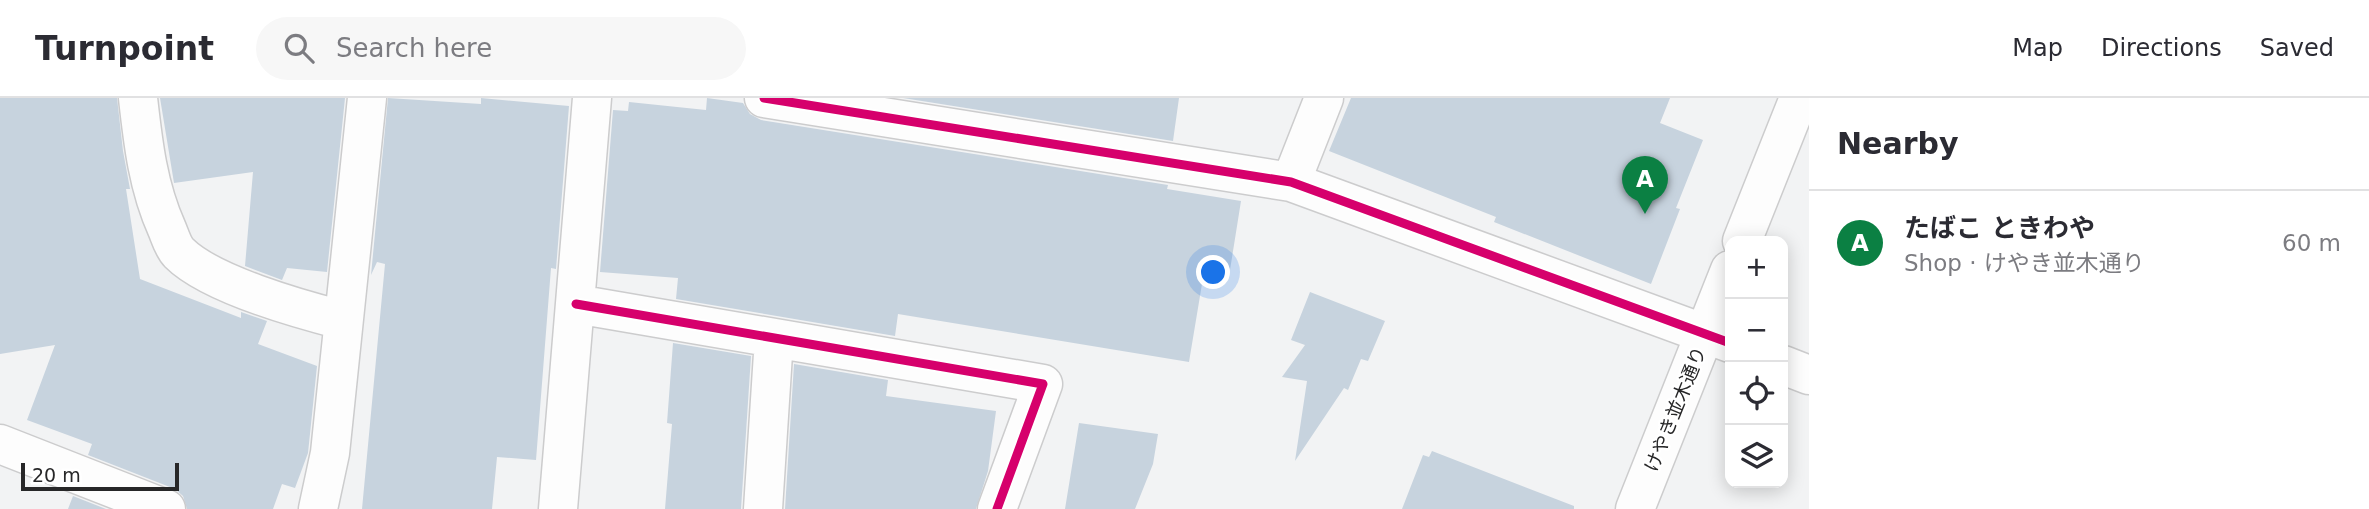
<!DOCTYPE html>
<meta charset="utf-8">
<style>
:root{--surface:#fff;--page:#f7f7f7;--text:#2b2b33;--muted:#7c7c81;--line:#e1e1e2;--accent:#0b8043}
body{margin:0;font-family:"DejaVu Sans","Noto Sans JP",sans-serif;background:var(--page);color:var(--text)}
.controls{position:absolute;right:21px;bottom:21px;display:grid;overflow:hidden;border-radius:14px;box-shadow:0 4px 18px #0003}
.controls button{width:63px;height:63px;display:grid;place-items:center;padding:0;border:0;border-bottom:2px solid var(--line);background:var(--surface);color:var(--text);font:35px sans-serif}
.scale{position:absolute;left:21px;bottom:18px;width:158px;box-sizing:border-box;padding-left:7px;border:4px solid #272728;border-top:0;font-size:19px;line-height:24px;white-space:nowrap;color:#272728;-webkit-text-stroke:5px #fff;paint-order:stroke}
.you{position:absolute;left:1214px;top:175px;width:24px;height:24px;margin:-18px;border:5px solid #fff;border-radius:50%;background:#1a73e8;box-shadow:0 0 0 10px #1a73e833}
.badge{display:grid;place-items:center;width:46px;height:46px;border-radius:50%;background:var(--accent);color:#fff;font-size:23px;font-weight:700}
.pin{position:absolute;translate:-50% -58px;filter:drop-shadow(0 2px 4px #0008)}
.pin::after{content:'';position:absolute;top:37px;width:24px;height:21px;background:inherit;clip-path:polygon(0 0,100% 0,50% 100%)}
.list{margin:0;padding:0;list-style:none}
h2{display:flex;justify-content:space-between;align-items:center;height:91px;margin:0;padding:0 28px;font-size:30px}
h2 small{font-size:23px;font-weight:400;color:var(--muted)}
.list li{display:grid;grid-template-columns:46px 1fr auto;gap:21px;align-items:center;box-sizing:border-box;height:105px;padding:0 28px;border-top:2px solid var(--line)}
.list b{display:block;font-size:26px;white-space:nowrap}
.list p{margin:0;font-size:23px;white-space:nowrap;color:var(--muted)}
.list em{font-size:23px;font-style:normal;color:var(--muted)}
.icon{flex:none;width:38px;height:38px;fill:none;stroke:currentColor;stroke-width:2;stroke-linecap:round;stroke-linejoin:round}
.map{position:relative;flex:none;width:1809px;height:411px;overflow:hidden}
header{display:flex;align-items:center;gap:42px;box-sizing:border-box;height:98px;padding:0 35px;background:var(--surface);border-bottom:2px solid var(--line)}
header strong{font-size:33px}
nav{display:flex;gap:38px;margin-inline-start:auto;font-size:24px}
.search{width:490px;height:63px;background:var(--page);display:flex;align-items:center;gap:18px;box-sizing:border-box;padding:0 24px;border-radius:38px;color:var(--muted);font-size:26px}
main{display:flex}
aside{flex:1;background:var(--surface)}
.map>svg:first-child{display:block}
</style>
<header>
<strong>Turnpoint</strong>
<div class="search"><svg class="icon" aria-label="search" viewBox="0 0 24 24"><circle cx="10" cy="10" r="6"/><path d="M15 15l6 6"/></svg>Search here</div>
<nav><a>Map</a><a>Directions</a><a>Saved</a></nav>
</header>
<main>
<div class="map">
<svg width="1809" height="411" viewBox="0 0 1809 411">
<rect width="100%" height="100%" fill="#f2f3f4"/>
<!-- building -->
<path fill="#c7d3de" d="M 0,0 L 117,0 L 123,53 L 130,91 L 126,91 L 140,181 L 241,220 L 241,214 L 267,223 L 258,246 L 317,268 L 308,355 L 295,390 L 282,386 L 273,411 L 187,411 L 183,398 L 175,391 L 88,357 L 92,346 L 27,322 L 55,247 L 0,256 Z
M 160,0 L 345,0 L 327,174 L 287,170 L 282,182 L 245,168 L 253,74 L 174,85 Z
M 388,0 L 481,6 L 481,0 L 569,8 L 556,171 L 551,170 L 536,362 L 497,359 L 492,411 L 362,411 L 385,166 L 377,164 L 371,177 Z
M 707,0 L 743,5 L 750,16 L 761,22 L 1168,87 L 1167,91 L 1241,103 L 1230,172 L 1205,168 L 1189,264 L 898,216 L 895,238 L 676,201 L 678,180 L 600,174 L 613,12 L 628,13 L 629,4 L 706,12 Z
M 903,0 L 1179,0 L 1173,43 Z
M 1351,0 L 1670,0 L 1660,25 L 1703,42 L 1676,110 L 1680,111 L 1651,186 L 1494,124 L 1496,119 L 1329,53 Z
M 1310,194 L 1385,223 L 1368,263 L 1361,261 L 1348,292 L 1344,290 L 1295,363 L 1307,283 L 1282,279 L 1305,247 L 1291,242 Z
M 673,245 L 751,258 L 741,411 L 665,411 L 672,326 L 667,325 Z
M 794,266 L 888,282 L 886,298 L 996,313 L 988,373 L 976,411 L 785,411 Z
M 1079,325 L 1158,336 L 1153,366 L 1135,411 L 1065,411 Z
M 1432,353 L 1574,408 L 1574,411 L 1402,411 L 1423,357 L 1429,359 Z
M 73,398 L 106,411 L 68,411 Z"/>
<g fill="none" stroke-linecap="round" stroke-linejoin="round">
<defs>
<path id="street" d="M 138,0 C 143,45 148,89 167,131 C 170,138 173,149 179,155 C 210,186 299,211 342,222
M 764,0 L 1291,84 L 1730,245
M 1291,84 L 1324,0
M 576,206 L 1043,286 L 997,411
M 1783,267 L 1809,277
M 0,346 L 166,411
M 318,411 L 330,355 L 367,0
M 558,411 L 592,0
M 763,411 L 774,240"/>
<path id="secondary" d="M 1742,143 L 1799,0
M 1635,411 L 1730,172"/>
</defs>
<!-- street casing -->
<use href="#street" stroke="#cccccd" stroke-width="41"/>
<!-- secondary casing -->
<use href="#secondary" stroke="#cccccd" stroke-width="41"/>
<!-- street -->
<use href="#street" stroke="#fdfdfd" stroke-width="38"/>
<!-- secondary -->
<use href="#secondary" stroke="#fdfdfd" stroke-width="38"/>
<defs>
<path id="cycleway" d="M 764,0 L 1291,84 L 1730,245
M 576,206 L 1043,286 L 997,411"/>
</defs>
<!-- cycleway casing -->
<use href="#cycleway" stroke="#fff" stroke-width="13"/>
<!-- cycleway -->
<use href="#cycleway" stroke="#d6006c" stroke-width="9"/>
</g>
<g text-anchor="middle" stroke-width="5" stroke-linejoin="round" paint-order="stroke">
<!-- street labels -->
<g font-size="19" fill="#272728" stroke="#fff">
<text transform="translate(1675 311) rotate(-68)" y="7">けやき並木通り</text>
</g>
</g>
</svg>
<div class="controls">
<button>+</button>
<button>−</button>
<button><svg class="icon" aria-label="locate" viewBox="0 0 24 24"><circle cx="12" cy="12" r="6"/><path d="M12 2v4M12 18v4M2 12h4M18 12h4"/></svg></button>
<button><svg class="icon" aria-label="layers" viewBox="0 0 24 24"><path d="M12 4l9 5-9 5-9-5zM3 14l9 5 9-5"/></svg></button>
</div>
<div class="scale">20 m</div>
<div class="you"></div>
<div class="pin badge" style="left:1645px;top:116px">A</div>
</div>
<aside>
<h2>Nearby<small></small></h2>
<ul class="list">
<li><span class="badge">A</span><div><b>たばこ ときわや</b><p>Shop · けやき並木通り</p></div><em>60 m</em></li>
</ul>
</aside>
</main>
